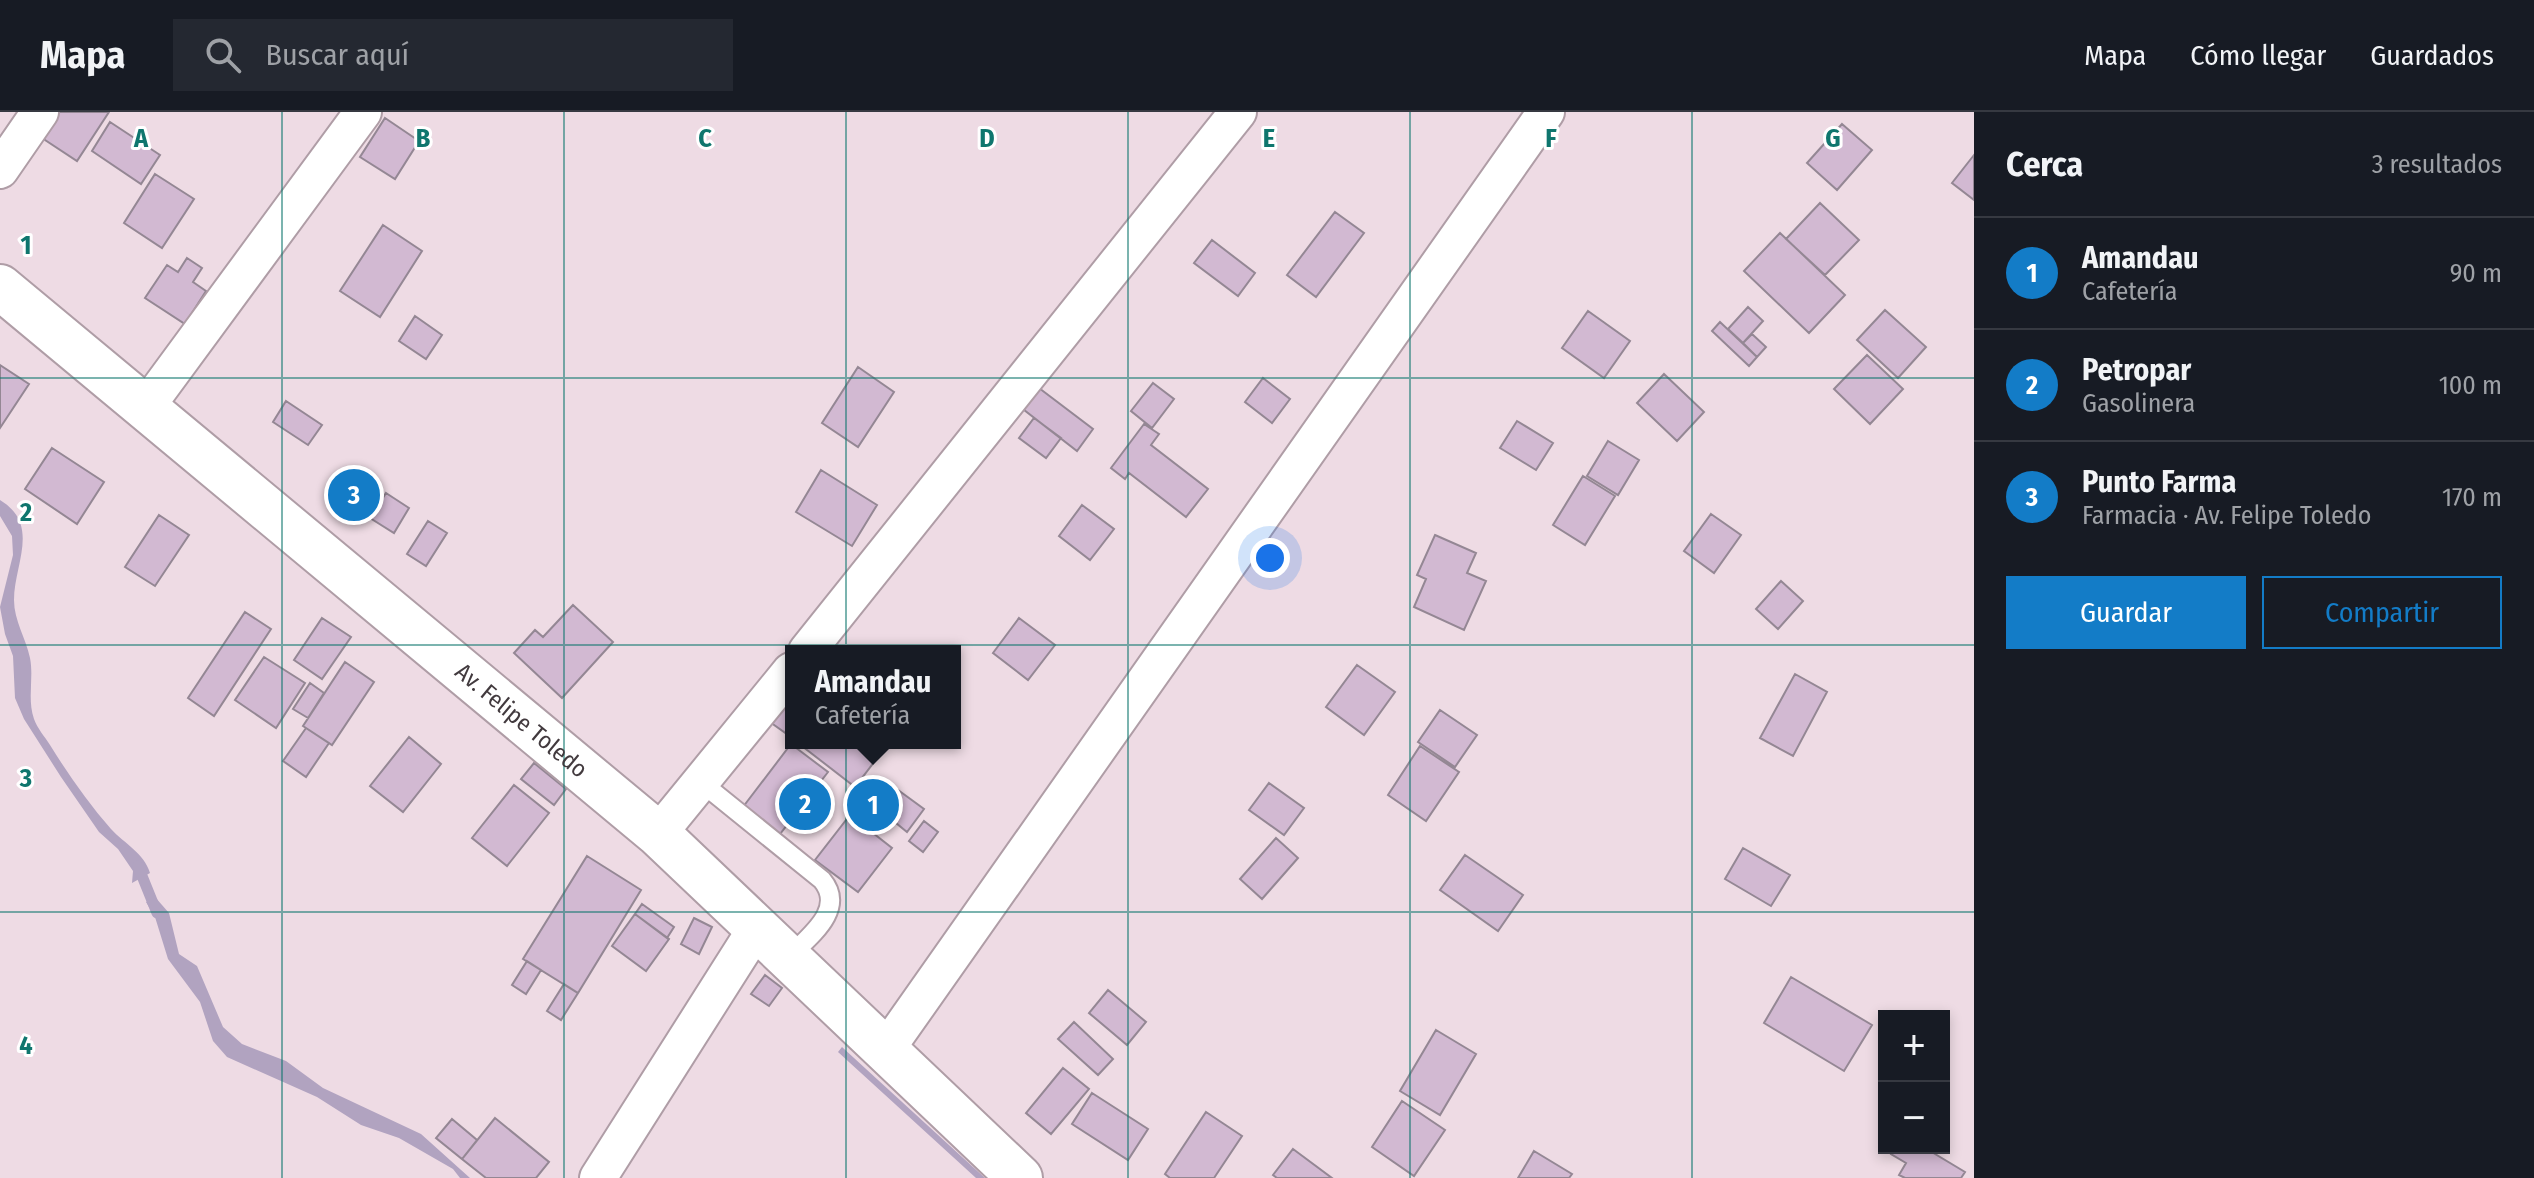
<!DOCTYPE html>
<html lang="es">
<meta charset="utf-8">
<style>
:root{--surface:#171b24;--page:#242831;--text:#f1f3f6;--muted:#9ea1a6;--line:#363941;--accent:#137cc7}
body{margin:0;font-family:"Fira Sans Condensed",sans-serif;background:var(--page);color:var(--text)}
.controls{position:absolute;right:24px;bottom:24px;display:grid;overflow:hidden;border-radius:0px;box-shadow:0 4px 12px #0003}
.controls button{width:72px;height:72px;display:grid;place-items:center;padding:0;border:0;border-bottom:2px solid var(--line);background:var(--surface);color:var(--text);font:40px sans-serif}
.you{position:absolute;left:1270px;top:446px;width:28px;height:28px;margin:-20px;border:6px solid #fff;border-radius:50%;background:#1a73e8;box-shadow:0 0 0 12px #1a73e833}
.badge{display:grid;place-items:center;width:52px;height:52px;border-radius:50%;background:var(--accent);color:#fff;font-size:26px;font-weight:700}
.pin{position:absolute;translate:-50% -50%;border:4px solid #fff;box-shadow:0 2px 8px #0006}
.popup{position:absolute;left:785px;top:533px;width:176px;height:104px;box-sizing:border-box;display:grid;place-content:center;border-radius:0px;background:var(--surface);filter:drop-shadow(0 2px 6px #0005);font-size:26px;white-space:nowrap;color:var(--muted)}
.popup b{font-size:30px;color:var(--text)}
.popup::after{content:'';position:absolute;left:50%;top:100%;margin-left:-16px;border:16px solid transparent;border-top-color:var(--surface)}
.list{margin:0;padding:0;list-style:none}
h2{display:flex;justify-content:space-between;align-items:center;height:104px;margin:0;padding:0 32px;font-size:34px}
h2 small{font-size:26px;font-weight:400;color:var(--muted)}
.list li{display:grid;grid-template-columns:52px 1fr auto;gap:24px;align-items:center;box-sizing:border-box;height:112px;padding:0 32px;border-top:2px solid var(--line)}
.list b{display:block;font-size:30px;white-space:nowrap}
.list p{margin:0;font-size:26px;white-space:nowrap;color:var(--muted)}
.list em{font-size:26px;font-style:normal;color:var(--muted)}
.actions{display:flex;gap:16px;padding:24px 32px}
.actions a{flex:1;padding:18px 0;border:2px solid var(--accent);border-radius:0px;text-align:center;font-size:28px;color:var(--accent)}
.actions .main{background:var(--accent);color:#fff}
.icon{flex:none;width:44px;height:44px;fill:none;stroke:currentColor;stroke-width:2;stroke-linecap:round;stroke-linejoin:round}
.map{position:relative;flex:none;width:1974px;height:1066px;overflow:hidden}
header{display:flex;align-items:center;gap:48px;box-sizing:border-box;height:112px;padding:0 40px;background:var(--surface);border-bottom:2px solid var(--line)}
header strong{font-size:38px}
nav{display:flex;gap:44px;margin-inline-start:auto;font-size:28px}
.search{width:560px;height:72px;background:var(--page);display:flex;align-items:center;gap:20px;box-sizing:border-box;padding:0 28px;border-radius:0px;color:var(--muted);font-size:30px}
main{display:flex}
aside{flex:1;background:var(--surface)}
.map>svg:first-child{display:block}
</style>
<header>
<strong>Mapa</strong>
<div class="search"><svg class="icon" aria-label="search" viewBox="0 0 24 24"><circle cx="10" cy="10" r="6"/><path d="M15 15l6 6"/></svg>Buscar aquí</div>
<nav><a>Mapa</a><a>Cómo llegar</a><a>Guardados</a></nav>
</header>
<main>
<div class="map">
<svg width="1974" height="1066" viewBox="0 0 1974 1066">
<rect width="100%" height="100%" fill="#eedbe4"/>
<!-- water -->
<path fill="#b1a3c0" d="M 0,388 C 41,413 14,452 14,488 C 14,509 26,526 30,546 C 34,566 27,587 34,607 C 37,616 45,625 50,633 C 68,662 88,691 111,717 C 125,732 144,741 150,761 L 132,771 L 133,759 L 118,737 L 99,720 L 61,665 L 24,607 L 15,586 L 13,544 L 5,522 L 0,495 L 13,443 L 12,424 L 0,404 Z
M 155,785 L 169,801 L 179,842 L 197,854 L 223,915 L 242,932 L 286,949 L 323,976 L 421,1022 L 470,1066 L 460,1066 L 453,1057 L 399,1026 L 361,1013 L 317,985 L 227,945 L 213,929 L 200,890 L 168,847 L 155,805 L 146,790 Z
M 842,935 L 985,1066 L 976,1066 L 838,940 Z"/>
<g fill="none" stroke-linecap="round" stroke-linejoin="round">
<!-- stream -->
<path stroke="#b1a3c0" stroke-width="11" d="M 138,754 L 157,801"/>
</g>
<!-- building -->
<path fill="#d2b9d2" stroke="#948794" stroke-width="2" d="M 59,0 L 109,0 L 77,49 L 42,26 Z
M 385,6 L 419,29 L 395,67 L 360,45 Z
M 110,10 L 160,43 L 141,72 L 92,39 Z
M 1842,12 L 1872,38 L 1837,78 L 1807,51 Z
M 1974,43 L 1974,88 L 1952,71 Z
M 155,62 L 194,87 L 162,136 L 124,111 Z
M 1820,91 L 1859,128 L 1825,163 L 1786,127 Z
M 1335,100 L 1364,121 L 1316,185 L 1287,163 Z
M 383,113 L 422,139 L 380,205 L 340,179 Z
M 1780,121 L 1845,183 L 1809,221 L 1744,159 Z
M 1212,128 L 1255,161 L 1238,184 L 1194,151 Z
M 187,146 L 202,156 L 193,170 L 206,179 L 185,212 L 145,186 L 167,153 L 178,160 Z
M 1748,195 L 1763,209 L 1743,231 L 1728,217 Z
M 1885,198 L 1926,235 L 1898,266 L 1857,228 Z
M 1588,199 L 1630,229 L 1604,266 L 1562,236 Z
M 415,204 L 442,223 L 426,247 L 399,229 Z
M 1720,210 L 1757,245 L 1749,254 L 1712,219 Z
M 1752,222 L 1766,235 L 1757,245 L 1743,231 Z
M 1867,243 L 1903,277 L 1870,312 L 1834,277 Z
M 0,253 L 29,272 L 0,316 Z
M 858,255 L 894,280 L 858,335 L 822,311 Z
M 1664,262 L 1704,300 L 1677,329 L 1637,291 Z
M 1263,266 L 1290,287 L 1272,311 L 1245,290 Z
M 1153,271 L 1174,287 L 1152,316 L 1131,299 Z
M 1035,273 L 1093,317 L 1077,339 L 1019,294 Z
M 286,289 L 322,313 L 308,333 L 273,310 Z
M 1034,306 L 1061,326 L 1046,346 L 1019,326 Z
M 1517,309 L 1553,331 L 1536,358 L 1500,336 Z
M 1144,312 L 1159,322 L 1151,333 L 1208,377 L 1186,405 L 1129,361 L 1125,367 L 1111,356 Z
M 1608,329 L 1639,348 L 1618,383 L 1587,364 Z
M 52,336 L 104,370 L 77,412 L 25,377 Z
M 821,358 L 877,393 L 852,434 L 796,400 Z
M 1583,364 L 1615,384 L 1585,433 L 1553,413 Z
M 386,381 L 409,396 L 394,421 L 370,406 Z
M 1082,393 L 1114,417 L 1090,448 L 1059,424 Z
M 1711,402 L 1741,423 L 1714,461 L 1684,439 Z
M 159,403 L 189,423 L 155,474 L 125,455 Z
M 428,409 L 447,421 L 426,454 L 407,442 Z
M 1435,423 L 1476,441 L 1467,461 L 1486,469 L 1464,518 L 1414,495 L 1426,467 L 1417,463 Z
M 1781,469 L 1803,489 L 1778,517 L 1756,497 Z
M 573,493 L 613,530 L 562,586 L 514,541 L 535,518 L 543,525 Z
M 245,500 L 271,517 L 214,604 L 188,586 Z
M 322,506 L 351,525 L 322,567 L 294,548 Z
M 1019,506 L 1055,533 L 1028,568 L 993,541 Z
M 264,545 L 305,571 L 276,616 L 235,588 Z
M 345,550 L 374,570 L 332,633 L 303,614 Z
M 1357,553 L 1395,580 L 1364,623 L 1326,595 Z
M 1795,562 L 1827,580 L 1793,644 L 1760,626 Z
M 310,571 L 324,581 L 308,606 L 293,597 Z
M 791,582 L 791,625 L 770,610 Z
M 1440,598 L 1477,623 L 1455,655 L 1418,630 Z
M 306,616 L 329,631 L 306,665 L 283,649 Z
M 409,625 L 441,652 L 403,700 L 370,674 Z
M 798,631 L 868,631 L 881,641 L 855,675 Z
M 791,632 L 828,660 L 780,722 L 743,695 Z
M 1420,634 L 1459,660 L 1426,709 L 1388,683 Z
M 534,651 L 566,677 L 554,693 L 521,667 Z
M 883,667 L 924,697 L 907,720 L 868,688 Z
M 1269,671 L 1304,696 L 1284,723 L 1249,698 Z
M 514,673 L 549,701 L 507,754 L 472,726 Z
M 850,703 L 892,736 L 858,780 L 815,748 Z
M 924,709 L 938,720 L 923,740 L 909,729 Z
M 1276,726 L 1298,746 L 1262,787 L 1240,767 Z
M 1743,736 L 1790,763 L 1771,794 L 1725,767 Z
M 1465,743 L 1523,783 L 1498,819 L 1440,778 Z
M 587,744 L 641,778 L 578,881 L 523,847 Z
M 642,792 L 674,815 L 667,826 L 635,802 Z
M 635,802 L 669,827 L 646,859 L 612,834 Z
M 694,806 L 712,815 L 699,842 L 681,832 Z
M 527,849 L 541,858 L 526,882 L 512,873 Z
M 765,863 L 782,876 L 769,894 L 751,882 Z
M 1791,865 L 1872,913 L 1844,959 L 1764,911 Z
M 564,872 L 578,881 L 561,908 L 547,899 Z
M 1108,878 L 1146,910 L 1127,933 L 1089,901 Z
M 1074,910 L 1113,947 L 1098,963 L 1058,927 Z
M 1436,918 L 1476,942 L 1440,1003 L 1400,979 Z
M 1063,956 L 1089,977 L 1051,1022 L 1026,1001 Z
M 1092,981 L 1148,1017 L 1128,1048 L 1072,1012 Z
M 1402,989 L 1445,1018 L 1414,1064 L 1372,1035 Z
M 1206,1000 L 1242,1024 L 1214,1066 L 1170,1066 L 1165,1062 Z
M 495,1006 L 549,1050 L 536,1066 L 486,1066 L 462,1047 Z
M 452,1007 L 477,1028 L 462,1047 L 436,1026 Z
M 1894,1036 L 1925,1036 L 1965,1060 L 1961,1066 L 1905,1066 L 1899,1063 L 1906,1051 L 1891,1042 Z
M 1293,1037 L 1332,1066 L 1277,1066 L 1273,1063 Z
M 1534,1039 L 1572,1062 L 1569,1066 L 1518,1066 Z"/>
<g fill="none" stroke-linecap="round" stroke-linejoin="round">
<defs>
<path id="service" d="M 702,671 L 822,768 C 847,798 808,825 788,846"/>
<path id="minor" d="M 0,58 L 40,0
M 146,295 L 363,0
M 807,539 L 1238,0
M 658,722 L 791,559
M 885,939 L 1546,0
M 598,1066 L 756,817"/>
<g id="secondary">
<path id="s1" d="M 0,175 L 658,722 L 1020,1066"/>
</g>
</defs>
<!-- service casing -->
<use href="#service" stroke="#af9da6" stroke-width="22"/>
<!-- minor casing -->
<use href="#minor" stroke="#af9da6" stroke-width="40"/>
<!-- secondary casing -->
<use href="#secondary" stroke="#af9da6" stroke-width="48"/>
<!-- service -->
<use href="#service" stroke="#fff" stroke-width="18"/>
<!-- minor -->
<use href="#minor" stroke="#fff" stroke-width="36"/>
<!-- secondary -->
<use href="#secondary" stroke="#fff" stroke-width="44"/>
</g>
<!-- grid -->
<path fill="none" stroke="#0f766e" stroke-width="2" stroke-opacity="0.55" d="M 282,0 L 282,1066M 564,0 L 564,1066M 846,0 L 846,1066M 1128,0 L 1128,1066M 1410,0 L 1410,1066M 1692,0 L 1692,1066M 0,266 L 1974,266M 0,533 L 1974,533M 0,800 L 1974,800"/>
<g text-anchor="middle" stroke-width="6" stroke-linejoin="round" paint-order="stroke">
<!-- street labels -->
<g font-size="24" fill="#423a3e" stroke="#fff">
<text dy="8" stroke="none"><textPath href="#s1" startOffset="678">Av. Felipe Toledo</textPath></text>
</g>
</g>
<g font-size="26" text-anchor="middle" font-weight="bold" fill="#0f766e" stroke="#fff" stroke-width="6" stroke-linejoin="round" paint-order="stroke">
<text x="141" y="35">A</text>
<text x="423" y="35">B</text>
<text x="705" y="35">C</text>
<text x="987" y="35">D</text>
<text x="1269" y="35">E</text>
<text x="1551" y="35">F</text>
<text x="1833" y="35">G</text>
<text x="26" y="142">1</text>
<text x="26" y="409">2</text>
<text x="26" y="675">3</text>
<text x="26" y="942">4</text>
</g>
</svg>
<div class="controls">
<button>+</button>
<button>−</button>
</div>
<div class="you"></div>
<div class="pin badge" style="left:873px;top:693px">1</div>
<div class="popup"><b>Amandau</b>Cafetería</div>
<div class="pin badge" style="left:805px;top:692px">2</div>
<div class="pin badge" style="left:354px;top:383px">3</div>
</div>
<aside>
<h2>Cerca<small>3 resultados</small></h2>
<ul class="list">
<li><span class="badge">1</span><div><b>Amandau</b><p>Cafetería</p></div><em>90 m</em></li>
<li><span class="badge">2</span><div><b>Petropar</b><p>Gasolinera</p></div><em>100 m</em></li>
<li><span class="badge">3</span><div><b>Punto Farma</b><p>Farmacia · Av. Felipe Toledo</p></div><em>170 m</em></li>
</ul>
<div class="actions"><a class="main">Guardar</a><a>Compartir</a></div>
</aside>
</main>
